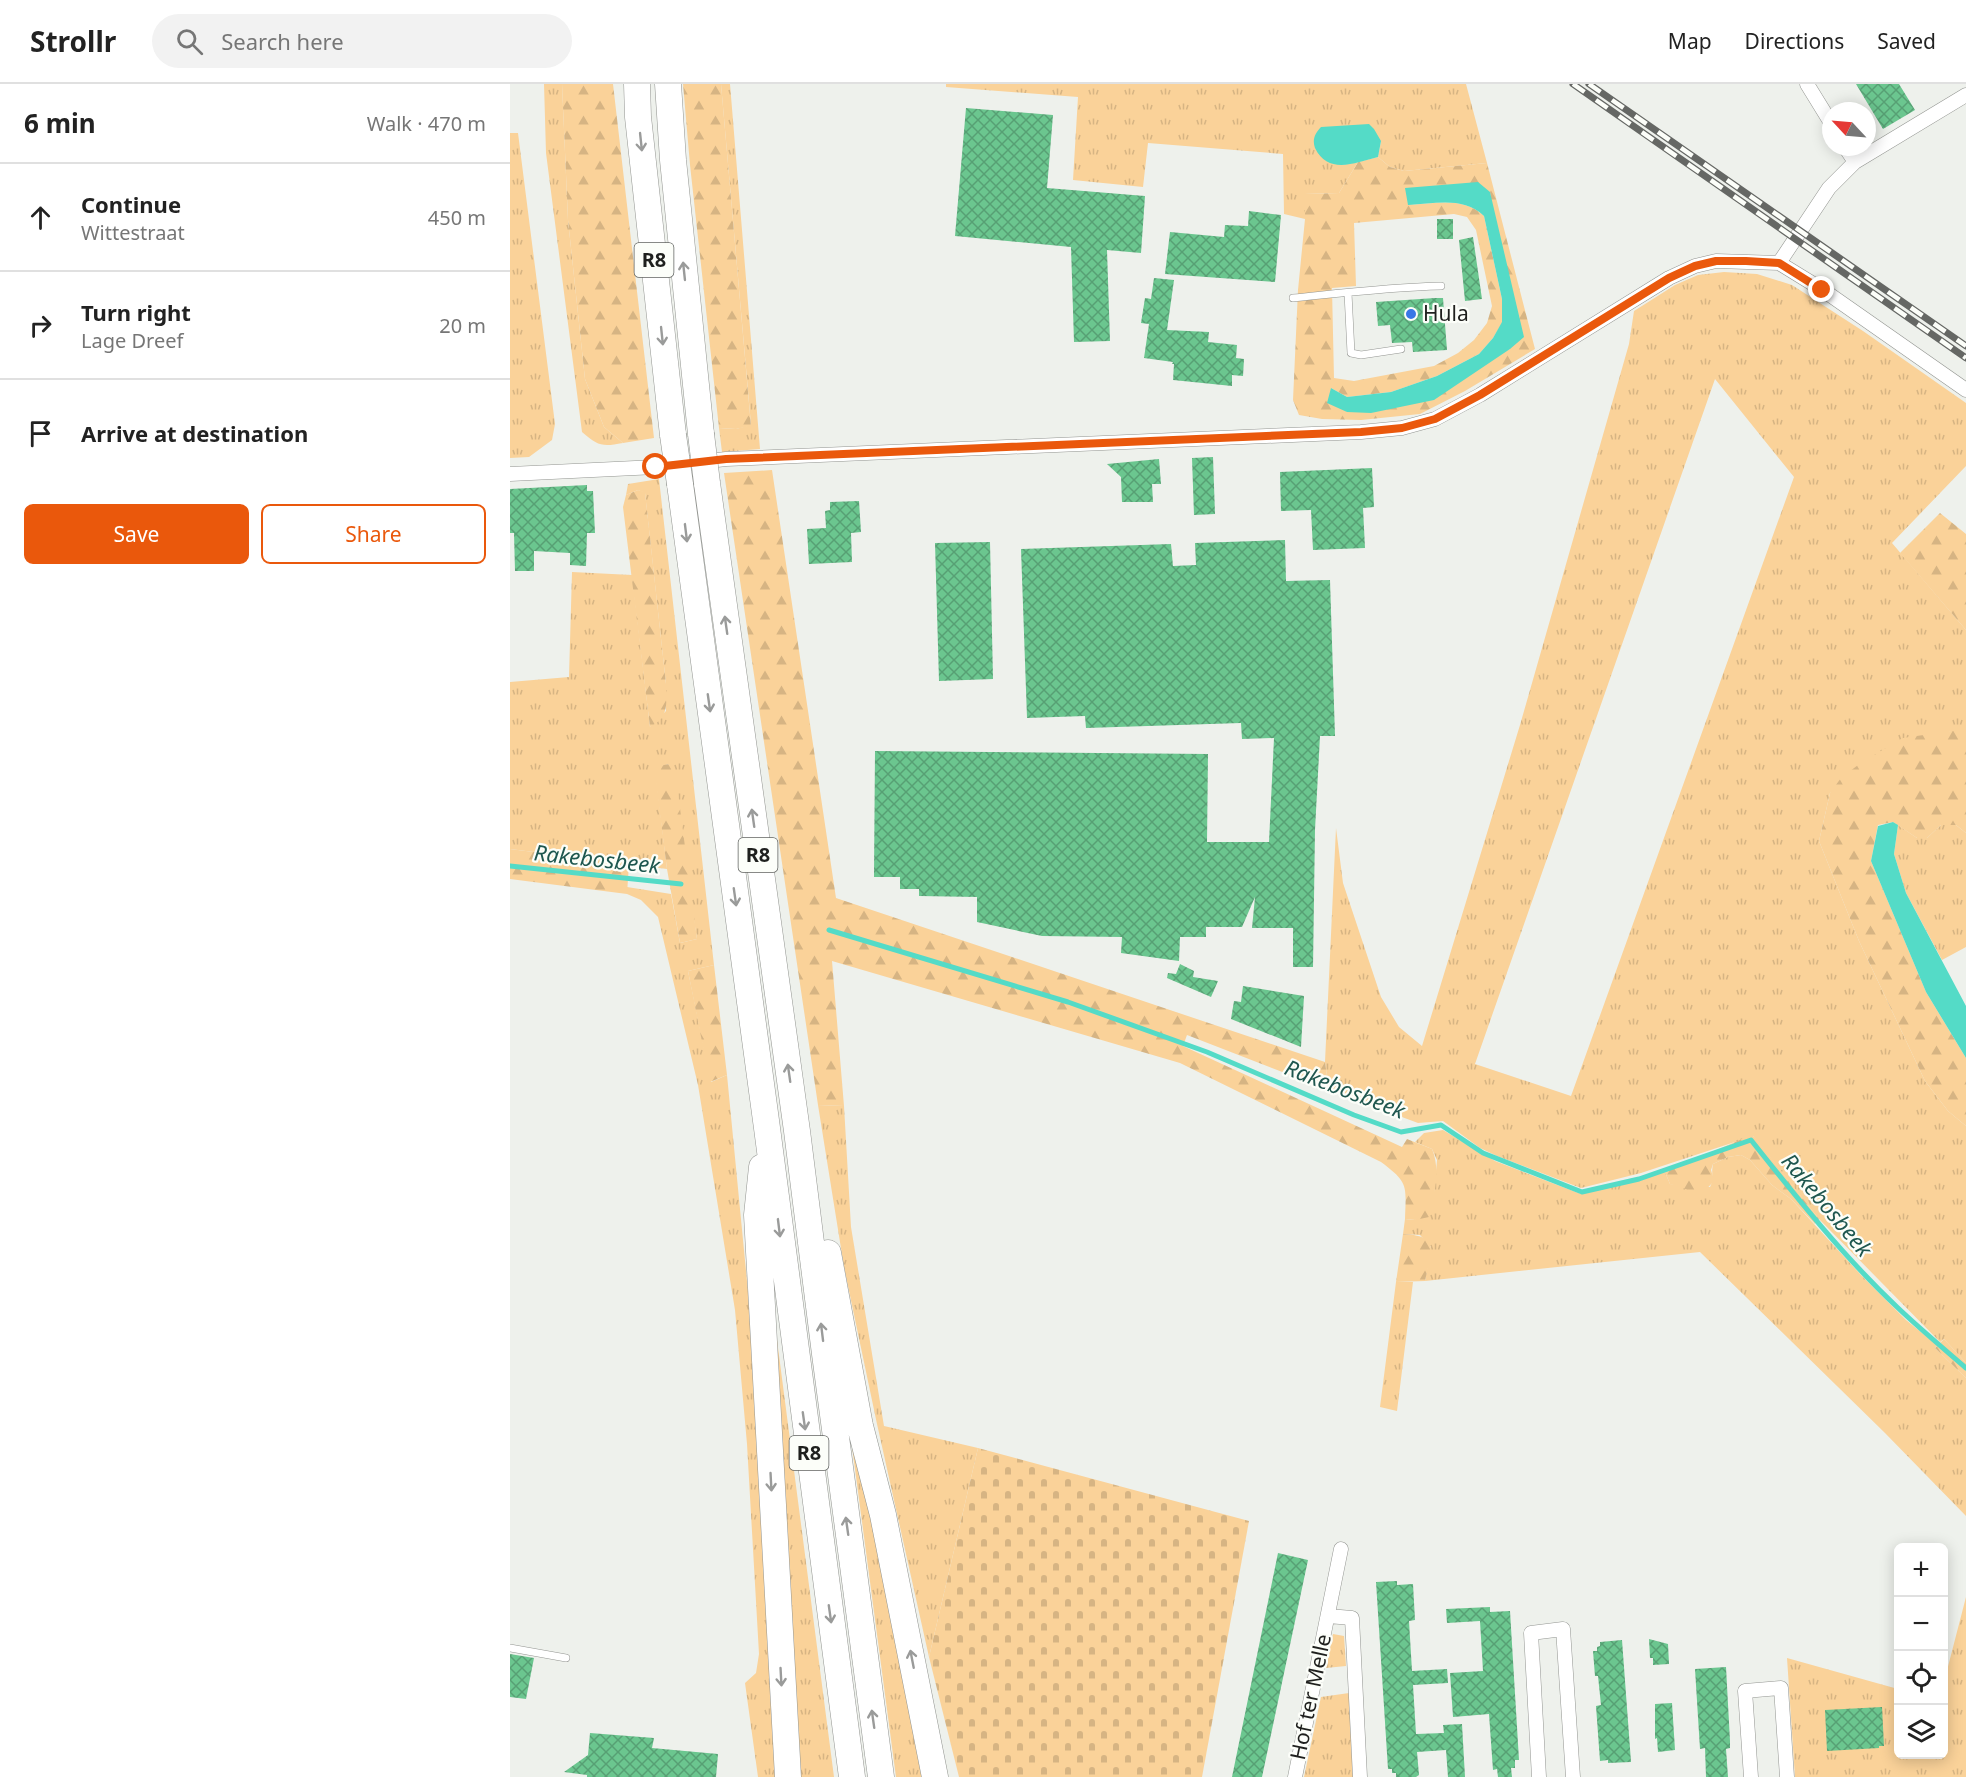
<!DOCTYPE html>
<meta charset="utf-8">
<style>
:root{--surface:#fff;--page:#f2f2f2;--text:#222;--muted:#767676;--line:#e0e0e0;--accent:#ea580c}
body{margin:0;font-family:"Noto Sans",sans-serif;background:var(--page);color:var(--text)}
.controls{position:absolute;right:18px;bottom:18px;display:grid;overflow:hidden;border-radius:9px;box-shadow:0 3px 15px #0003}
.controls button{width:54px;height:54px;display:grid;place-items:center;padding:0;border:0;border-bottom:2px solid var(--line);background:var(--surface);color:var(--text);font:30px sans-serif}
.compass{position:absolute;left:1312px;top:18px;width:54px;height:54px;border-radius:50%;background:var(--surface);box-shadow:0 3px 15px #0003;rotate:296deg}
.stop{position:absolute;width:18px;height:18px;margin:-14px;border:4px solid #ea580c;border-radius:50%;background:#fff}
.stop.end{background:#ea580c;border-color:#fff;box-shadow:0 2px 6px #0008}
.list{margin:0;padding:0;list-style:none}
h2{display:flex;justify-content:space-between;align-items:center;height:78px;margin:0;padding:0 24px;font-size:26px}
h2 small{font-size:20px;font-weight:400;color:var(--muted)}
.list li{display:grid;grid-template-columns:39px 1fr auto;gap:18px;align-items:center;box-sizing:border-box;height:108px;padding:0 24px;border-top:2px solid var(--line)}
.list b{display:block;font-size:22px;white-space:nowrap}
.list p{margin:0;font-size:20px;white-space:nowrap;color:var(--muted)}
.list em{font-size:20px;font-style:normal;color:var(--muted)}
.actions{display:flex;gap:12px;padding:18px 24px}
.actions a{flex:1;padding:14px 0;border:2px solid var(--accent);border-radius:9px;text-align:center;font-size:21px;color:var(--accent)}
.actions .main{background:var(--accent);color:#fff}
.icon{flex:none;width:33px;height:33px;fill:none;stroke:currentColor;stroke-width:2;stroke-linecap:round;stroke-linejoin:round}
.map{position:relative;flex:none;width:1456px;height:1693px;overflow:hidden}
header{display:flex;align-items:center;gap:36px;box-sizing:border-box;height:84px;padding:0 30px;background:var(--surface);border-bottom:2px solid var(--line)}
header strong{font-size:28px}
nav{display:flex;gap:33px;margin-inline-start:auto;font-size:21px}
.search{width:420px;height:54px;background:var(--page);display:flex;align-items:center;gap:15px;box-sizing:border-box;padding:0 21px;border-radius:33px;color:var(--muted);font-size:22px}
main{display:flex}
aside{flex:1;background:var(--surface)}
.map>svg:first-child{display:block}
</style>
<header>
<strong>Strollr</strong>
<div class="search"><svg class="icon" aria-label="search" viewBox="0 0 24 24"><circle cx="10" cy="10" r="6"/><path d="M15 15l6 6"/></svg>Search here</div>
<nav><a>Map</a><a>Directions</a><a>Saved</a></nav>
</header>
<main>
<aside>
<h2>6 min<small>Walk · 470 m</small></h2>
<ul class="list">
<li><svg class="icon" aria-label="ahead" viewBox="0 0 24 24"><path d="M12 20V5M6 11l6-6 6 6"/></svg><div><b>Continue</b><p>Wittestraat</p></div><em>450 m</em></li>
<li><svg class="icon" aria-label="right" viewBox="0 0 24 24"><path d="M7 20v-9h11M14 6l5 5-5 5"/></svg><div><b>Turn right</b><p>Lage Dreef</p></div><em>20 m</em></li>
<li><svg class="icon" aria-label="arrive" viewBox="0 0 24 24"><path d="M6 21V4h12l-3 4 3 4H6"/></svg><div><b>Arrive at destination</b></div></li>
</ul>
<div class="actions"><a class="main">Save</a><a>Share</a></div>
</aside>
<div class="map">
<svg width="1456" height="1693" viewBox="0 0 1456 1693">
<defs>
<pattern id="grass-tufts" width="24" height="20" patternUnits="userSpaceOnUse" patternTransform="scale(1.5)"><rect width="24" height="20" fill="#fad299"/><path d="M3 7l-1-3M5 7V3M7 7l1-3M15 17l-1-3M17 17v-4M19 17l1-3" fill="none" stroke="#d6b483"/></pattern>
<pattern id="forest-firs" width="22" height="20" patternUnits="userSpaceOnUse" patternTransform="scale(1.5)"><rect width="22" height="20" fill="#fad299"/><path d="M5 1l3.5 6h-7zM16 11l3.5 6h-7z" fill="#d6b483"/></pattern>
<pattern id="cemetery-stones" width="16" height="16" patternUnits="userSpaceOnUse" patternTransform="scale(1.5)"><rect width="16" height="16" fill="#fad299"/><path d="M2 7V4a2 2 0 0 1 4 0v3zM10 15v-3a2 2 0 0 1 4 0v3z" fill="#d6b483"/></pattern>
<pattern id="building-cross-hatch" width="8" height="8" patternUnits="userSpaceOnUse" patternTransform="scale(1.5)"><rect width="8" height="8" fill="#6bc68f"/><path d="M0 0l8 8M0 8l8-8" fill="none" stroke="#57a074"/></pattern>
</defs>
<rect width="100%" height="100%" fill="#eef1ec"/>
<!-- grass -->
<path fill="url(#grass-tufts)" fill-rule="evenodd" d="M 34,0 L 52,0 L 58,136 L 75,295 L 94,343 L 113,359 C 92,363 88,362 72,348 L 36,69 Z
M 211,0 L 220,0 L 250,365 L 212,368 L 209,344 L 226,345 L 241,341 Z
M 436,0 L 956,0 L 977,79 L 894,87 L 880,83 L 868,73 L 871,57 L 832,81 L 848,78 L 829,109 L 795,110 L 795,135 L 774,130 L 773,70 L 638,59 L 633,103 L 563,96 L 568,13 L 436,3 Z
M 0,49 L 8,49 L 45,340 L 42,356 L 19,373 L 0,374 Z
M 1214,188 L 1247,190 L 1282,201 L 1353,247 L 1456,319 L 1456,382 L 1382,459 L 1456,546 L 1456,647 L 1441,647 L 1320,709 L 1309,757 L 1349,857 L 1415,997 L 1438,1027 L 1456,1042 L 1456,1279 L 1434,1255 L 1430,1258 L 1309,1135 L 1243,1052 L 1131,1089 L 1071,1104 L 987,1072 L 970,1064 L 933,1037 L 908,1039 L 819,1006 L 815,978 L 826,744 L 833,799 L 871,913 L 889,943 L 912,962 L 1010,641 L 1119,260 L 1124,227 L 1165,201 L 1188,191 ZM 1205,295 L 1284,393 L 1061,1012 L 965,980 Z
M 149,395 L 204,881 L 178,887 L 201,998 L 217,991 L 243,1259 L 268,1693 L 248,1693 L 235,1599 L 246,1589 L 249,1570 L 237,1360 L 225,1226 L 188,1001 L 148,833 L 131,816 L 117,810 L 117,803 L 161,810 L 170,859 L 187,855 L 159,680 L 145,684 L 157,785 L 0,765 L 0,598 L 59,593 L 62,488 L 122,491 L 140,643 L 156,627 L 156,600 L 135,409 L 128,406 L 116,411 L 118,400 Z
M 1388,741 L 1407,754 L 1417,754 L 1431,741 L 1446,741 L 1456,749 L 1456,863 L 1432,876 L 1396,809 L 1384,770 Z
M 308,1021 L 334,1022 L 341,1143 L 374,1342 L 468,1364 L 419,1573 L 367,1340 L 334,1183 Z
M 933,1046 L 985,1077 L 1071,1110 L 1155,1088 L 1160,1100 L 1200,1103 C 1204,1095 1201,1089 1203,1080 L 1218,1073 L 1231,1071 L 1240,1076 L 1262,1101 L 1281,1115 L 1351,1191 L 1396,1236 L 1427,1261 L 1425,1264 L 1456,1294 L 1456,1432 L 1375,1349 L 1190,1168 L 915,1197 L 921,1163 L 910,1151 L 893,1150 L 895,1135 L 905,1136 L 924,1108 L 927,1076 L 922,1065 L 905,1058 L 914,1049 Z
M 886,1198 L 903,1198 L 887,1327 L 870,1323 Z
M 264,1233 L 324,1693 L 285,1693 Z
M 333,1295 L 416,1693 L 386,1693 Z
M 1456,1513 L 1456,1693 L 1285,1693 L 1277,1574 L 1388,1605 L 1388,1670 L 1434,1670 L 1434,1598 Z
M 823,1550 L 834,1552 L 836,1582 L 816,1584 Z
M 839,1609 L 843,1693 L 794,1693 L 811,1613 Z"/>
<!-- forest -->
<path fill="url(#forest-firs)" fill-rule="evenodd" d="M 52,0 L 103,0 L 144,354 L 113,359 L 94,343 L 75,295 L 58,136 Z
M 173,0 L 211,0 L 241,342 L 226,345 L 209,344 L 180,81 Z
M 868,73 L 880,83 L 894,87 L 977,79 L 1025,265 L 955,307 L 910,330 L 851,336 L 812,335 L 789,331 L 783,316 L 788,206 L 795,135 L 795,110 L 829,109 L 848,78 ZM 980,108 L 1000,265 L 837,328 L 821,304 L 837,313 L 881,308 L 927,292 L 969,270 L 983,254 L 992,239 L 992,215 L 974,132 C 953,112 926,120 898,121 ZM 944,130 L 957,133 L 966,146 L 982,222 L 977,239 L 964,256 L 948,269 L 924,282 L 844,297 L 824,294 L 822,204 L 846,202 L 844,139 Z
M 262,386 L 326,814 L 815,978 L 819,1006 L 677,951 L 673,962 L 892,1063 L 897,1055 L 922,1065 C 931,1086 924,1111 919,1133 L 905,1136 L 895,1135 C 896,1101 899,1099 871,1078 L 670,979 L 322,877 L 334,1022 L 308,1021 L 214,389 Z
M 128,406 L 135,408 L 156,600 C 156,619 160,633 140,643 L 113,423 L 116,411 Z
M 1430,429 L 1456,450 L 1456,546 L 1390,469 Z
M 1441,647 L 1456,647 L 1456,749 L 1446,741 L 1431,741 L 1416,755 L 1407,754 L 1383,738 L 1368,741 L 1361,777 L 1416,908 L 1456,974 L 1456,1042 L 1438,1027 L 1415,997 L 1349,857 L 1309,757 L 1320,709 L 1331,694 L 1352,678 L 1393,654 Z
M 159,680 L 165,686 L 187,855 L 170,859 L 157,785 L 144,683 Z
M 0,765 L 119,780 L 117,810 L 0,795 Z
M 204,881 L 217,991 L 200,998 L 178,887 Z
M 1239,1052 L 1243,1052 L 1246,1055 L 1309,1135 L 1305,1140 L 1281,1115 L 1262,1101 L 1240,1076 L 1231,1071 L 1218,1073 L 1203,1080 L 1201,1086 L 1204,1096 C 1193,1115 1177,1105 1160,1100 L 1155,1088 Z
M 893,1150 C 932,1152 921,1167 915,1197 L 886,1198 Z
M 1434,1255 L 1456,1279 L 1456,1294 L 1425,1264 Z"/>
<!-- cemetery -->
<path fill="url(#cemetery-stones)" d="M 468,1364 L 739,1437 L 692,1693 L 449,1693 L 419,1573 Z"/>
<!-- water -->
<path fill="#54dbc7" d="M 859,40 L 864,45 L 871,57 L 868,73 C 845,79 818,91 805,64 C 802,56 805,49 811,43 Z
M 968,98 L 980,108 L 1014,253 L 1000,265 L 924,316 L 861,329 L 837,328 L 817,319 L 821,304 L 837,313 L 881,308 L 927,292 L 969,270 L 983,254 L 992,238 L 992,215 L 974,132 C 953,112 925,120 898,121 L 895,104 Z
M 1383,738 L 1388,741 L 1384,770 L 1396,809 L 1456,922 L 1456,974 L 1416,908 L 1361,777 L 1368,742 Z"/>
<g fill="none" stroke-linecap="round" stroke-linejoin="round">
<!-- stream -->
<path stroke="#54dbc7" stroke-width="5" d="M 0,782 L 171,800
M 319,846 L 558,918 L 697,968 L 844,1031 L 891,1048 L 931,1041 L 973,1069 L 1072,1108 L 1129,1095 L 1241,1056 C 1287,1114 1333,1172 1387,1223 C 1409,1244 1433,1264 1456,1284"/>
</g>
<!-- building -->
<path fill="url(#building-cross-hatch)" d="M 1346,0 L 1389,0 L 1405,26 L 1373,45 Z
M 456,24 L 543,31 L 537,104 L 635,112 L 631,169 L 597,166 L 600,257 L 564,258 L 561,163 L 445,152 Z
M 739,127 L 771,131 L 765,198 L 655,190 L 660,148 L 714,153 L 715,141 L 738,142 Z
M 927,135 L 943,135 L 943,155 L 927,155 Z
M 963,153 L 972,215 L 955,217 L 949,156 Z
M 644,194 L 664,196 L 657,246 L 699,248 L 698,258 L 727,261 L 726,274 L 734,275 L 733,292 L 722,291 L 722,302 L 663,296 L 664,280 L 662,280 L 663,278 L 634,274 L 639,240 L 631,239 L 635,214 L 641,215 Z
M 925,214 L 933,214 L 937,266 L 903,268 L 902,258 L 882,259 L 880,241 L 868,242 L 866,218 Z
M 703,373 L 705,430 L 684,431 L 682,374 Z
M 649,375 L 651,400 L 642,400 L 643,418 L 612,418 L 611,393 L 597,380 Z
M 862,384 L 864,423 L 853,424 L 855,464 L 803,466 L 801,426 L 771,427 L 770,388 Z
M 77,401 L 77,407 L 83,407 L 85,449 L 77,449 L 76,482 L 60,481 L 60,469 L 24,467 L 24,487 L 5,487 L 4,449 L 0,449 L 0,405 Z
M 349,417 L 351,448 L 341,449 L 342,478 L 299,480 L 297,445 L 316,444 L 315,427 L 320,426 L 320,418 Z
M 775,456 L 776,497 L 820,496 L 825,652 L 810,652 L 805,746 L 803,883 L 783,883 L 783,844 L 742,844 L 745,813 L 732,843 L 696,843 L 696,853 L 670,853 L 669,877 L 611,869 L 612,853 L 532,852 L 467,838 L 467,813 L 409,812 L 409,805 L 390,805 L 390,793 L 364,793 L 365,667 L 698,670 L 697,758 L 759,758 L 764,654 L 732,655 L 731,639 L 576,644 L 575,632 L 517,634 L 511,465 L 661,460 L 663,482 L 686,481 L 685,459 Z
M 480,458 L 483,595 L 429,597 L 425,459 Z
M 670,880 L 684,887 L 683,893 L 708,897 L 701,913 L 657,894 L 658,889 L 666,890 Z
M 733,902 L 794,912 L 791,963 L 721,935 L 724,917 L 731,918 Z
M 768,1469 L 798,1476 L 752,1693 L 722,1693 Z
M 887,1497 L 887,1501 L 903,1500 L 905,1536 L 899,1537 L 902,1587 L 937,1585 L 938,1599 L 903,1601 L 906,1650 L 934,1649 L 933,1641 L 952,1640 L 955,1693 L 938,1693 L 936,1666 L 907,1668 L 909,1691 L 906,1693 L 886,1693 L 886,1689 L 882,1689 L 882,1685 L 878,1685 L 866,1498 Z
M 980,1523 L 980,1528 L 1000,1527 L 1009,1676 L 1005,1676 L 1005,1684 L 1001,1684 L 1002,1693 L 988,1693 L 987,1685 L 983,1686 L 979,1630 L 943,1633 L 940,1589 L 973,1587 L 970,1537 L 937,1539 L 936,1525 Z
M 1139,1555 L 1158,1560 L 1159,1580 L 1143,1581 L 1143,1574 L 1140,1574 Z
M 1112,1556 L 1121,1678 L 1098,1679 L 1098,1676 L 1090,1677 L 1086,1622 L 1091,1621 L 1088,1592 L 1085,1592 L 1083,1567 L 1087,1567 L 1087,1563 L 1090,1562 L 1090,1558 Z
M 0,1570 L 24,1574 L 16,1615 L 0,1613 Z
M 1216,1583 L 1220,1657 L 1220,1664 L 1216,1665 L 1218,1693 L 1196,1693 L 1195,1664 L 1190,1665 L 1185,1585 Z
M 1162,1619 L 1165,1666 L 1148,1668 L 1147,1654 L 1145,1655 L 1145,1620 Z
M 1372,1623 L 1374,1662 L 1369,1662 L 1369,1664 L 1317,1667 L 1315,1626 Z
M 80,1649 L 144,1654 L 142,1664 L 208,1670 L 206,1693 L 77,1693 L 77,1691 L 54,1688 L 78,1671 Z"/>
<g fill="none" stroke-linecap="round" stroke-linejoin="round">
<defs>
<path id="service" d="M 838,209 L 841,269 L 851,271 L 891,265
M 783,214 C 832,209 882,203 931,202
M 0,1564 L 56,1574"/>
<path id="minor" d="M 1297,0 L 1321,39
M 1335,63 L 1345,78
M 1269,179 L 1319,104 L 1345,78 L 1456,11
M 0,390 L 146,383 L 216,375 L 851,348 L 892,344 L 925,335 L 970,311 L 1159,194 L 1185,182 L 1206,177 L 1269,179 L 1313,206 L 1456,306
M 818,1532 L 842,1534 L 850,1693
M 785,1693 L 831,1465
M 1029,1693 L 1021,1549 L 1053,1545 L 1063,1693
M 1241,1693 L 1235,1607 L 1271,1604 L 1277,1693"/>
<path id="motorway" d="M 127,0 L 128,33 L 163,351
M 158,0 L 163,76 L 191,350
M 197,399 L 287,1047 L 315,1270 L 371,1693
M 170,400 L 257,1044 L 342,1693
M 252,1083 L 247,1131 L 278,1693
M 318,1169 L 350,1342 L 373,1431 L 425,1693"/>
</defs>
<!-- service casing -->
<use href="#service" stroke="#939591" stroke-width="8"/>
<!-- minor casing -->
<use href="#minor" stroke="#939591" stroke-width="15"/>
<!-- motorway casing -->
<use href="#motorway" stroke="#939591" stroke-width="27"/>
<!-- service -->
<use href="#service" stroke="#fff" stroke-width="7"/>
<!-- minor -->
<use href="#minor" stroke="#fff" stroke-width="14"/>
<!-- motorway -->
<use href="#motorway" stroke="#fff" stroke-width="26"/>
<defs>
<path id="rail" d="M 1063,0 L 1456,274
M 1079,0 L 1456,262"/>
</defs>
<!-- rail casing -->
<use href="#rail" stroke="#656764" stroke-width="7"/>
<!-- rail -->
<use href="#rail" stroke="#fcfef9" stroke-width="4.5" stroke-dasharray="14" stroke-linecap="butt"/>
<defs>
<path id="motorway-bridge" d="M 191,350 L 197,399
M 163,351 L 170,400"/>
</defs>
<!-- motorway-bridge casing -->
<use href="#motorway-bridge" stroke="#939591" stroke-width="27" stroke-linecap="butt"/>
<!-- motorway-bridge -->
<use href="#motorway-bridge" stroke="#fff" stroke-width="26"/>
</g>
<!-- one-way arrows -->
<defs><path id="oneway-shaft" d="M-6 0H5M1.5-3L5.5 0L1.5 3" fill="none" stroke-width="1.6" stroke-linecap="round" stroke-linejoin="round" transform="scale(1.5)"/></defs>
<g stroke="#9a9b9a">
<use href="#oneway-shaft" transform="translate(131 58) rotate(84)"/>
<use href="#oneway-shaft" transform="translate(174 187) rotate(-96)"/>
<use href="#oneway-shaft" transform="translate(152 252) rotate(84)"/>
<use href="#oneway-shaft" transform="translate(176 449) rotate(83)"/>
<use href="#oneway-shaft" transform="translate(216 541) rotate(-98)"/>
<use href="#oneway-shaft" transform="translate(199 619) rotate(82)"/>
<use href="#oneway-shaft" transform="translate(243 734) rotate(-98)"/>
<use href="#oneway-shaft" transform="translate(225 813) rotate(82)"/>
<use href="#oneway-shaft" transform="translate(279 989) rotate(-98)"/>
<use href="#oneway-shaft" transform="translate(269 1144) rotate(83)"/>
<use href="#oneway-shaft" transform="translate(312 1248) rotate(-97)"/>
<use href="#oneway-shaft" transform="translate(294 1337) rotate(82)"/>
<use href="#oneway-shaft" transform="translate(261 1398) rotate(87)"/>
<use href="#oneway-shaft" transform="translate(337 1442) rotate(-98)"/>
<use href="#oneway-shaft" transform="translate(320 1530) rotate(82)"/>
<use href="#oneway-shaft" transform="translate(402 1575) rotate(-101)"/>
<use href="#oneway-shaft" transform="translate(271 1593) rotate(87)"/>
<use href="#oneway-shaft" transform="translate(363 1635) rotate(-98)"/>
</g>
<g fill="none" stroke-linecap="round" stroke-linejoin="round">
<!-- route -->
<path stroke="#ea580c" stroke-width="8" d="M 146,383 L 216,375 L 851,348 L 892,344 L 925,335 L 970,311 L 1159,194 L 1185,182 L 1206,177 L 1236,177 L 1269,179 L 1312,206"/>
</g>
<!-- markers -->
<circle fill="#3977e6" stroke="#fcfef9" stroke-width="2" cx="901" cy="230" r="6"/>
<g text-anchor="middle" stroke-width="4.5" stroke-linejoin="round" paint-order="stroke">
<!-- shield labels -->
<g fill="#fcfef9" stroke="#616360" stroke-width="1.5">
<rect x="124.5" y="159" width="39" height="34" rx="4.5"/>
<rect x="228.5" y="754" width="39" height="34" rx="4.5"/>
<rect x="279.5" y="1352" width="39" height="34" rx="4.5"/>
</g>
<g font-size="20" font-weight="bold" fill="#1f201e">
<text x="144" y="183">R8</text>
<text x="248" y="778">R8</text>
<text x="299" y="1376">R8</text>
</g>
<!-- poi labels -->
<g font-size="21" fill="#1f201e" stroke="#fcfef9" text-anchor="start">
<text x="913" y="237">Hula</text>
</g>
<!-- street labels -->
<g font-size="21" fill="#1f201e" stroke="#fcfef9">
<text transform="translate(801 1613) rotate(-78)" y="7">Hof ter Melle</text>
</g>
<!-- water labels -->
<g font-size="22" font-style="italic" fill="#1f574f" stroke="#fcfef9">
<text transform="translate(87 775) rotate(6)" y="8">Rakebosbeek</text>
<text transform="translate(835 1005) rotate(21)" y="8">Rakebosbeek</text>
<text transform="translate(1317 1121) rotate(50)" y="8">Rakebosbeek</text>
</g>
</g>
</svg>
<div class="controls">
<button>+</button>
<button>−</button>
<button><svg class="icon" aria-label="locate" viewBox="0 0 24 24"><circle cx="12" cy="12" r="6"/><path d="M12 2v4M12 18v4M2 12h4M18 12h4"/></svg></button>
<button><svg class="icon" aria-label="layers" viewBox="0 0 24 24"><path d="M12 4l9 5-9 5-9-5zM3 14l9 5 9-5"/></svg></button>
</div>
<svg class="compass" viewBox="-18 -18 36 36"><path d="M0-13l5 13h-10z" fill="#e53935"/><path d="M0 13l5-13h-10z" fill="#767676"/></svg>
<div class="stop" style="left:146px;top:383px"></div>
<div class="stop end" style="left:1312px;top:206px"></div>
</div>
</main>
